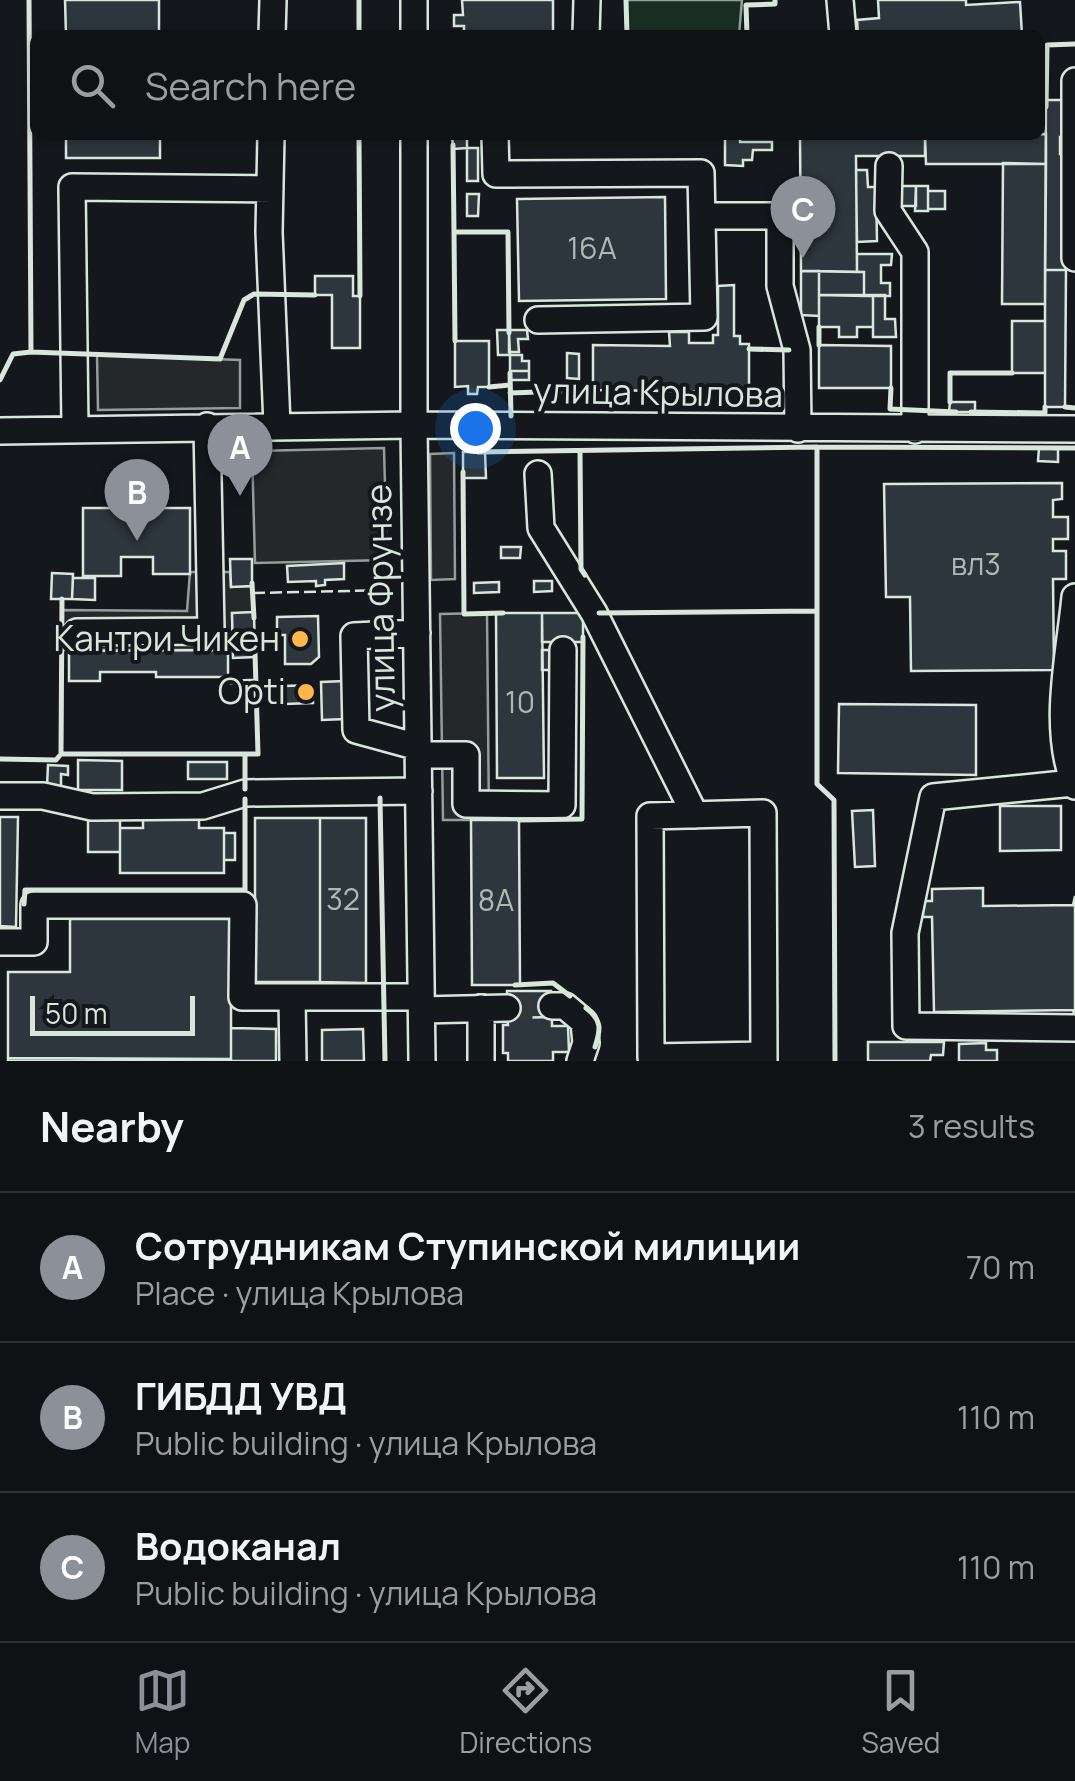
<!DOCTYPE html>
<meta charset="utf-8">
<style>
:root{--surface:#0f1215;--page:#1d2022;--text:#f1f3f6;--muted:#9b9ea0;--line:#2f3234;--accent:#8c9099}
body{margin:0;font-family:Manrope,sans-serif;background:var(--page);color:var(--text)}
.scale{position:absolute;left:30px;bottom:25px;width:165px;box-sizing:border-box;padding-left:10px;border:5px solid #d8e6dc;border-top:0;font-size:28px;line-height:35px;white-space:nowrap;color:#d8e6dc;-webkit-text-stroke:8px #14181c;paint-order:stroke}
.you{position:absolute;left:475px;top:428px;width:35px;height:35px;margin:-25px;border:8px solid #fff;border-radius:50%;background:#1a73e8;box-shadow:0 0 0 15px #1a73e833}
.badge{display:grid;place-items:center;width:65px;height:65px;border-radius:50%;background:var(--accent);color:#fff;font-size:32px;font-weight:700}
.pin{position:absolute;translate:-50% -82px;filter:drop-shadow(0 2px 5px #0008)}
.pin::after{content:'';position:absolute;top:52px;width:35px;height:30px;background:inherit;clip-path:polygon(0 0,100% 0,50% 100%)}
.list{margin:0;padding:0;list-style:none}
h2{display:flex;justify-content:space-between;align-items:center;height:130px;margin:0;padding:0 40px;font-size:42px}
h2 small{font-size:32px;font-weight:400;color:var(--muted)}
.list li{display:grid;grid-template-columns:65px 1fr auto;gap:30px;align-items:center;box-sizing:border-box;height:150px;padding:0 40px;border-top:2px solid var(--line)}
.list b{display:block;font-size:38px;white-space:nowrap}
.list p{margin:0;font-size:32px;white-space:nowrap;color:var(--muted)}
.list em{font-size:32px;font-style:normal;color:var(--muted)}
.icon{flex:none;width:55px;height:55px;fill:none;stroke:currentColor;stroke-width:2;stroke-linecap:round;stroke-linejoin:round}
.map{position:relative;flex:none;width:1075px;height:1061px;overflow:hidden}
.search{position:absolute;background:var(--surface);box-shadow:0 2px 8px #0004;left:30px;right:30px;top:30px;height:110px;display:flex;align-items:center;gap:25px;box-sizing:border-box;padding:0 35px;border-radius:15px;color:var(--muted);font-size:38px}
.sheet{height:580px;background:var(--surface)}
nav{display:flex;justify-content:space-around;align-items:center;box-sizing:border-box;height:140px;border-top:2px solid var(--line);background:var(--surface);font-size:28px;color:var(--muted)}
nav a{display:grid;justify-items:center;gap:5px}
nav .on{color:var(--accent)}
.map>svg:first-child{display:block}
</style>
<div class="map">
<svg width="1075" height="1061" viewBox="0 0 1075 1061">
<rect width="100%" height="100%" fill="#14181c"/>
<!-- green -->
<path fill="#1a2d24" stroke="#939e99" stroke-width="2.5" d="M 626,0 L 742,0 L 739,35 L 627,35 Z"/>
<!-- parking -->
<path fill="#24282b" stroke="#939e99" stroke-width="2.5" d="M 97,355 L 240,360 L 240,408 L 98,410 Z
M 384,448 L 387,560 L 255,563 L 252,451 Z
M 454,453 L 455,579 L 431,580 L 430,454 Z
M 190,572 L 230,572 L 231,587 L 252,586 L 254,612 L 232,614 L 233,650 L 61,650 L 62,610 L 187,611 Z
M 487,613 L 489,820 L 443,820 L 440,614 Z"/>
<!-- building -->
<path fill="#2c363c" stroke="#d8e6dc" stroke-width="2.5" d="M 65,0 L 159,0 L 159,35 L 66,35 Z
M 462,0 L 553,0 L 553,34 L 464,35 L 464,26 L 454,26 L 454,15 L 463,15 Z
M 878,0 L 966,0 L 966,5 L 1020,2 L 1022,35 L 858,35 L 857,20 L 879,18 Z
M 1046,100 L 1065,100 L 1065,137 L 1060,137 L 1060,154 L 1065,154 L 1066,270 L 1045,270 Z
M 1046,134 L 1046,164 L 926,164 L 925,135 Z
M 66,135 L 160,135 L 160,158 L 66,158 Z
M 452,135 L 467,135 L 467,148 L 453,149 Z
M 725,135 L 740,135 L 740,142 L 772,142 L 772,150 L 753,150 L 752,160 L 743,160 L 743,166 L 725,165 Z
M 925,135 L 925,156 L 856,156 L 857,272 L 801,271 L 800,136 Z
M 467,148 L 478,148 L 478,181 L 467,181 Z
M 1003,163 L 1046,164 L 1045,304 L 1002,304 Z
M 856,170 L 867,170 L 868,187 L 876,187 L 877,241 L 857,242 Z
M 899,186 L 916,186 L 916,206 L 899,206 Z
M 916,186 L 928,186 L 928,211 L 915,211 Z
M 928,191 L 945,191 L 945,209 L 928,209 Z
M 467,194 L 479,194 L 478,216 L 467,216 Z
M 665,197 L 666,299 L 519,301 L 517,199 Z
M 857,254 L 892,254 L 891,265 L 881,265 L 881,283 L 890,283 L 890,296 L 864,296 L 864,272 L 857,272 Z
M 1045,270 L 1066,270 L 1065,407 L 1045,407 Z
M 801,271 L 819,271 L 819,316 L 801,315 Z
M 819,271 L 864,272 L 864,296 L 819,295 Z
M 315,276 L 353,276 L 353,296 L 360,296 L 360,348 L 332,348 L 332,295 L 315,295 Z
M 734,285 L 734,336 L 740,336 L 740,344 L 749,344 L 749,392 L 593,390 L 593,345 L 670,346 L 669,332 L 689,332 L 689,343 L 713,343 L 713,335 L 718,335 L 718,286 Z
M 819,295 L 873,295 L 873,327 L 857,327 L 857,337 L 839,337 L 839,327 L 819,327 Z
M 873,295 L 885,295 L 885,319 L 895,319 L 896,337 L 873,337 Z
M 1012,321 L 1045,321 L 1045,373 L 1012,373 Z
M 497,330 L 509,330 L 510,355 L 498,355 Z
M 509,330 L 527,330 L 528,339 L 518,339 L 519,352 L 509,352 Z
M 455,341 L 489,341 L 489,387 L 478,387 L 477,394 L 468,394 L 468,386 L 455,387 Z
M 819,345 L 891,346 L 891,388 L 819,388 Z
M 567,353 L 579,354 L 579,379 L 567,378 Z
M 510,355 L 522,355 L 522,361 L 529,361 L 529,371 L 510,371 Z
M 510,371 L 529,371 L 529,380 L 510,380 Z
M 950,402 L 975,402 L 975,412 L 949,412 Z
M 1039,448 L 1058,449 L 1058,462 L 1038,461 Z
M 463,452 L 485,452 L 486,478 L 463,478 Z
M 1062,483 L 1062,499 L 1053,500 L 1053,517 L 1068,517 L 1068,539 L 1053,539 L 1053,551 L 1066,551 L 1066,579 L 1053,579 L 1054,670 L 911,671 L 910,597 L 886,597 L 884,484 Z
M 83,508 L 190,508 L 190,574 L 153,574 L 153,557 L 121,557 L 121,576 L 83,576 Z
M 501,547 L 521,547 L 520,558 L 501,558 Z
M 230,559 L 252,559 L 252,586 L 231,587 Z
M 344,563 L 344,579 L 325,580 L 325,585 L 316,586 L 316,581 L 288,582 L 287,566 Z
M 52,573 L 73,574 L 72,599 L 51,599 Z
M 73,578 L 95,578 L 95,600 L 72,599 Z
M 534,581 L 552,581 L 552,591 L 534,592 Z
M 499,582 L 499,592 L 474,593 L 474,583 Z
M 254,612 L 255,657 L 233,658 L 232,613 Z
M 496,613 L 542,613 L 544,778 L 497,778 Z
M 542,613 L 583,613 L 583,642 L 542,642 Z
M 318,616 L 319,657 L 311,664 L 285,664 L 285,635 L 277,635 L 277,617 Z
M 228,650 L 228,677 L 156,677 L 156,672 L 100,672 L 100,681 L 69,681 L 69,651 Z
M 542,650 L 551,650 L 551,670 L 542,670 Z
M 344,681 L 345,719 L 322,720 L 321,682 Z
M 313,685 L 313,703 L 285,704 L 284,686 Z
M 839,704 L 976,705 L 976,775 L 838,773 Z
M 78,760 L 122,761 L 122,790 L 78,790 Z
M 188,762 L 227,762 L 227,779 L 188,779 Z
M 48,765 L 68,766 L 68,775 L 61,774 L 61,787 L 47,786 Z
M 1000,806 L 1061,806 L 1061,850 L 1000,851 Z
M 873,810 L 875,866 L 855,867 L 852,811 Z
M 0,817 L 18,817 L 16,927 L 0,926 Z
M 255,818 L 320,818 L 320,982 L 255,982 Z
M 320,818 L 366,818 L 366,983 L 320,982 Z
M 143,819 L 199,819 L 199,828 L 224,828 L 224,873 L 120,873 L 120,828 L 143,828 Z
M 88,820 L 120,820 L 120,852 L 88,852 Z
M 471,820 L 519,820 L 520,985 L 472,985 Z
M 224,833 L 235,833 L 235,860 L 224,860 Z
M 983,888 L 983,906 L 1073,905 L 1075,896 L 1075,1018 L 1073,1010 L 934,1012 L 932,917 L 923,917 L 923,901 L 932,901 L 932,889 Z
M 70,919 L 231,919 L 231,1059 L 8,1058 L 8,972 L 70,972 Z
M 507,991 L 551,991 L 552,1017 L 507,1018 Z
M 552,1017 L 552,1026 L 568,1026 L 569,1052 L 553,1052 L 553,1061 L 508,1061 L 508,1053 L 503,1053 L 503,1025 L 508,1025 L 507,1018 Z
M 231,1028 L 276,1029 L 276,1061 L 8,1061 L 8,1058 L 231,1059 Z
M 363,1029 L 364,1061 L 322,1061 L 322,1030 Z
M 868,1042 L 944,1042 L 943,1055 L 931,1055 L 930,1061 L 868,1061 Z
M 986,1043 L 986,1050 L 997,1050 L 997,1061 L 959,1061 L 959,1044 Z"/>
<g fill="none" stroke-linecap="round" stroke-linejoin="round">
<!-- minor-tunnel -->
<path stroke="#313739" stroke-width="25" stroke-dasharray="25 12" stroke-linecap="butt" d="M 507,1008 L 552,1006"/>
<defs>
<path id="minor" d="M 840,0 L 843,35
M 272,35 L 273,0
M 414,35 L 414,0
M 586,35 L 587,0
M 271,135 L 269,232 L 277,425
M 414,135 L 414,425 L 422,1061
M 495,135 L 496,174 L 701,173 L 704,317 L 538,320
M 889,166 L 888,211 L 915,252 L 915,430
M 702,216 L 780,216 L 780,286 L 797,350 L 798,429
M 1075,258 L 1075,81
M 75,429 L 72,187 L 270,189
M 0,431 L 414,425 L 1075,429
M 538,474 L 541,528 L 594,613 L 695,815
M 1075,597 C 1069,659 1052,726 1075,786
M 77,632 L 211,631 L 207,426
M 417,633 L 354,636 L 356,730 L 418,747
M 418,755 L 466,755 L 466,804 L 562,805 L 563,650
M 1073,783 L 933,797 L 905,933 L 906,1026 L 1075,1028
M 0,796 L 43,796 L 92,807 L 203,806 L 245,793 L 419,791
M 0,942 L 34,942 L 34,905 L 243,905 L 242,997 L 421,997
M 292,998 L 293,1061
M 552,1006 L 565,1006 L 584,1022 L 586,1043 L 580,1061
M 481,1008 L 481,1061
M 422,1010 L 507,1008
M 764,1055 L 651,1057 L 650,816 L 763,813 L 764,1061"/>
</defs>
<!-- minor casing -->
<use href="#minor" stroke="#d8e6dc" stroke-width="30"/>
<!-- minor -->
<use href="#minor" stroke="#14181c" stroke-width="25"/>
<!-- fence -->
<path stroke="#d8e6dc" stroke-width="2.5" stroke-dasharray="12 5" stroke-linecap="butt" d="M 253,593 L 392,590"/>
<!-- wall -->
<path stroke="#d8e6dc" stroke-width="5" d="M 29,0 L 31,352 L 220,359 L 244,300 L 254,294 L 315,295
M 359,0 L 359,35
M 626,0 L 627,35
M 747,35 L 746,5 L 775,4 L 775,0
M 1046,107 L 1047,45 L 1075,44
M 359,135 L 360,296
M 640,135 L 647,135
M 757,135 L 804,136
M 453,145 L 454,232
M 819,327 L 819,345
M 455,341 L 454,232 L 508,232 L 509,333
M 749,349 L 789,350
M 510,373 L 511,416
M 0,380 L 13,354 L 31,352
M 489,387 L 510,385
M 891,388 L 890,409 L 956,412
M 510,393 L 593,390
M 950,402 L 950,373 L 1012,373
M 1065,407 L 1075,408
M 971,412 L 1045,413 L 1045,407
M 817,447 L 1075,448
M 580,451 L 581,569 L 585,575
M 478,452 L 817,447 L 817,611
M 463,472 L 464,614 L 503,613
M 252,583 L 254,618
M 599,613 L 817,611 L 817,784 L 834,800 L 835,1061
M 228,677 L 231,682 L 256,681
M 61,754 L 62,599
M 0,759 L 56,760 L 61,754 L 245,754
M 245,789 L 245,754 L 258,754 L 255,653
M 380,798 L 385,1061
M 519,820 L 582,819 L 583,637
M 24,904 L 25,890 L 245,890 L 245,799
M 515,985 L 553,983 L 570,996
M 586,1008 C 602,1020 601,1029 595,1047"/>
</g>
<!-- markers -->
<g fill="#ffb74d" stroke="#14181c" stroke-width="4">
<circle cx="300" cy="639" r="10"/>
<circle cx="306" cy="692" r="10"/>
</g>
<g text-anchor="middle" stroke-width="8" stroke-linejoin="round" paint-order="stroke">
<!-- number labels -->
<g font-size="30" fill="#adbab4">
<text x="592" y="259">16А</text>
<text x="976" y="575">вл3</text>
<text x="520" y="713">10</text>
<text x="343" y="910">32</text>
<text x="496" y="911">8А</text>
</g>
<!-- street labels -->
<g font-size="35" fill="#d8e6dc" stroke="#14181c">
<text transform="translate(658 393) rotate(1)" y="12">улица Крылова</text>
<text transform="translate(381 598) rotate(-91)" y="12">улица Фрунзе</text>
</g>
<!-- poi labels -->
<g font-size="35" fill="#d8e6dc" stroke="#14181c" text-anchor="end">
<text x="280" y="651">Кантри Чикен</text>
<text x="286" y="704">Opti</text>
</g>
</g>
</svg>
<div class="scale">50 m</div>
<div class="you"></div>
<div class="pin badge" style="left:240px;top:496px">A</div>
<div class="pin badge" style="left:137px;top:541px">B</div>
<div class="pin badge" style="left:803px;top:258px">C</div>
<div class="search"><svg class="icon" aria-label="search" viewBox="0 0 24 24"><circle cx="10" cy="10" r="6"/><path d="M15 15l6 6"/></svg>Search here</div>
</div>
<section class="sheet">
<h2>Nearby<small>3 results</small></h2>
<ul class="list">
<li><span class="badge">A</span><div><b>Сотрудникам Ступинской милиции</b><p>Place · улица Крылова</p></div><em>70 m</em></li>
<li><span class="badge">B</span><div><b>ГИБДД УВД</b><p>Public building · улица Крылова</p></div><em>110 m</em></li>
<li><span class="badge">C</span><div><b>Водоканал</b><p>Public building · улица Крылова</p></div><em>110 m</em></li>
</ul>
</section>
<nav>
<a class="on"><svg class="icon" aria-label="map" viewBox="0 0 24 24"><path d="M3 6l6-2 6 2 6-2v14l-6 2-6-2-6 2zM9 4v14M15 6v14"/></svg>Map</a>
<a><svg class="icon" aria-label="directions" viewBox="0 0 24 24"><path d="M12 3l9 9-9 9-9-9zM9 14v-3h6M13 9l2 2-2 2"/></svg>Directions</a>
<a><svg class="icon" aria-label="saved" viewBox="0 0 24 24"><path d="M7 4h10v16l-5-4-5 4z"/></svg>Saved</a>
</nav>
